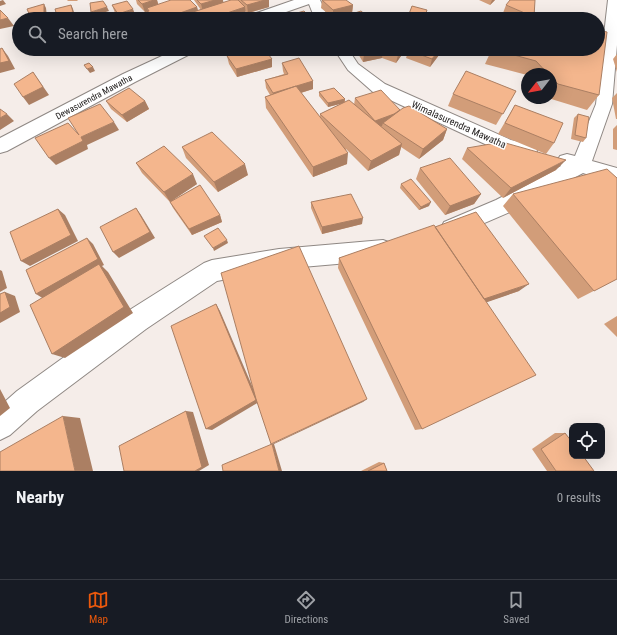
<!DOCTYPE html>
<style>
:root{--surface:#171b24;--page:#20242c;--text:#f1f3f6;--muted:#9ea1a6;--line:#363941;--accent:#ea580c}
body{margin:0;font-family:"Roboto Condensed",sans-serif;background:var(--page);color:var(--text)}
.controls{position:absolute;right:12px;bottom:12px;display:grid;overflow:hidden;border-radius:8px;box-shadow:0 4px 16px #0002}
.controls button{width:36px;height:36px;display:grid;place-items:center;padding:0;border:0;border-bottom:1px solid var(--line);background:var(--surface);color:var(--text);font:20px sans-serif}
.compass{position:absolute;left:521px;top:68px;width:36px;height:36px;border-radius:50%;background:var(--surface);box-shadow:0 4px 16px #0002;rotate:239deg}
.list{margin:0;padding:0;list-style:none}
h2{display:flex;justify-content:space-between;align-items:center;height:52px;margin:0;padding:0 16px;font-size:17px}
h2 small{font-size:13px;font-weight:400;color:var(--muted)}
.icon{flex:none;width:22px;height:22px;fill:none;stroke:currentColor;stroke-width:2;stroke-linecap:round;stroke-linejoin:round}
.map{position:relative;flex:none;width:617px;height:471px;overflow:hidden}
.search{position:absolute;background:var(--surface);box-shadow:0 4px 16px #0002;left:12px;right:12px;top:12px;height:44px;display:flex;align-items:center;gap:10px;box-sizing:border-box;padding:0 14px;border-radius:22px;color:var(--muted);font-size:15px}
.sheet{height:108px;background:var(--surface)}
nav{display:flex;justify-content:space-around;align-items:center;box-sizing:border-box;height:56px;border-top:1px solid var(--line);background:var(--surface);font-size:11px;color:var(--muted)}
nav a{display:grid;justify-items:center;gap:2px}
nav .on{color:var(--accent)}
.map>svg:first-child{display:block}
</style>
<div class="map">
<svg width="617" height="471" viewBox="0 0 617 471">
<rect width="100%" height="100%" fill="#f5ede9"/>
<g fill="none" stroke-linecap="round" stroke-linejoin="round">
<defs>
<path id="minor" d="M 294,0 L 320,0 L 329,19 L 315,19 L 309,4 L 266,19 L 246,19 L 248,16 Z
M 608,0 L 617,0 L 617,45 L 612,104 L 592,161 L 617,168 L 617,184 L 583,173 L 510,212 L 452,237 L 444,234 L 441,228 L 444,222 L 496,200 L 561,166 L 557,161 L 560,156 L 567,154 L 575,156 L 596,104 Z
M 177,49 L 196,49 L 194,52 L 135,82 L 7,151 L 0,153 L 0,138 L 123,74 Z
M 334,49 L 348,49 L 358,64 L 385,84 L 511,140 L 535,146 L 537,151 L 535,156 L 528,158 L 500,151 L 373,92 L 348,70 Z
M 383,240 L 391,243 L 394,250 L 391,257 L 383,260 L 279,269 L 217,281 L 146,329 L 37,411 L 10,435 L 0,440 L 0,406 L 17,391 L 128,311 L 204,263 L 212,260 L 279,249 Z"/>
</defs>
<!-- minor casing -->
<use href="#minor" stroke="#8f8884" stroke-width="2"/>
<!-- minor -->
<use href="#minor" fill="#fff" fill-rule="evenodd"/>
</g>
<!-- wall -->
<path fill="#d29d79" d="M 67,0 L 78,0 L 77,1 L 68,1 Z
M 136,0 L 157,0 L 158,4 L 197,7 L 198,11 L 201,10 L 194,0 L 223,0 L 223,3 L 231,0 L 265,0 L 269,7 L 248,13 L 245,11 L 246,15 L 234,19 L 195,19 L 195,17 L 188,19 L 119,19 L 115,13 L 112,5 L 135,15 L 148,11 L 145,12 L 137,4 Z
M 322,0 L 348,2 L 353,5 L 352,13 L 333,18 L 321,8 Z
M 479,0 L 495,0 L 490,5 Z
M 506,5 L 534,17 L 533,19 L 517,19 L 503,13 Z
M 412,6 L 424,19 L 399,19 L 409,15 Z
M 355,49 L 383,49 L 382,58 L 363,62 Z
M 406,49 L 396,63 L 382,58 L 383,50 Z
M 409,49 L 443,49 L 442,51 L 430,67 L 406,58 Z
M 492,49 L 598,49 L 599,95 L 587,110 L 548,98 L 551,98 L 551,74 L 527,74 L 527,75 L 485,64 Z
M 617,54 L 617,72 L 613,59 Z
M 227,56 L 272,59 L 272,67 L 237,77 L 229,64 Z
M 282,63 L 313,81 L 313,89 L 301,93 L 320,117 L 320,114 L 343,103 L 328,107 L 319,96 L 319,92 L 345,99 L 345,102 L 354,105 L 355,98 L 400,110 L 447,129 L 443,140 L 419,159 L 401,147 L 399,155 L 368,171 L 346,149 L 347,164 L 313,177 L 266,108 L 265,97 L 270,95 L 266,88 L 265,80 L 284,74 L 283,71 Z
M 516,91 L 496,125 L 448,106 L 453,94 Z
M 617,93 L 617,119 L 616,119 L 612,98 Z
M 106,101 L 145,101 L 149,109 L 127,122 L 111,109 Z
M 515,105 L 554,143 L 546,154 L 498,134 Z
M 578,114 L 586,138 L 583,142 L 571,139 L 574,118 Z
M 617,125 L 617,150 L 613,149 L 613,129 Z
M 182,147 L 248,175 L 218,192 L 186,158 Z
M 467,148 L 556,170 L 503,198 L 462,159 Z
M 136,163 L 197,184 L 174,199 L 220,215 L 222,222 L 192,235 L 173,208 L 170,202 L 142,173 Z
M 420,168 L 481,194 L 474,204 L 445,215 L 416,179 Z
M 401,184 L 429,206 L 419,210 L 400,188 Z
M 513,194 L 617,279 L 578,299 L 503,206 Z
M 311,202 L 362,224 L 322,234 L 311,208 Z
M 435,227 L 519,291 L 486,302 L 422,429 L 415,430 L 338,268 L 339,258 Z
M 617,316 L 617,337 L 604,324 Z
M 555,433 L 565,433 L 594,471 L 547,471 L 532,449 Z
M 379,462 L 384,463 L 387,471 L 361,471 Z"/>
<!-- shaded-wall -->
<path fill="#ab7f63" d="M 3,0 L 6,4 L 0,6 L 0,1 Z
M 154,0 L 157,0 L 159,7 L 147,8 L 148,11 L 145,12 L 142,4 Z
M 215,0 L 223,0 L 224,6 L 203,12 L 201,4 Z
M 265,0 L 269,0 L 269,7 L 248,13 L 247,5 Z
M 492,0 L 495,0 L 490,5 Z
M 44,4 L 46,8 L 47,17 L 38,19 L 33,19 L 30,16 Z
M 71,5 L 73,9 L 75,16 L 65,19 L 58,19 L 57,16 Z
M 353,5 L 352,13 L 333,18 L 333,10 Z
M 107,7 L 109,11 L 93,16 L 91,12 Z
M 197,7 L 199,15 L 193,12 L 195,17 L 188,19 L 163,19 Z
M 245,7 L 246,15 L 234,19 L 209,19 Z
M 133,9 L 136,17 L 127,18 L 128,19 L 120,19 L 118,14 Z
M 368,17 L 368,19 L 361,19 Z
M 8,18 L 14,26 L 0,29 L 0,20 Z
M 2,48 L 8,56 L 15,69 L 0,73 L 0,63 Z
M 35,49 L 50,49 L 37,52 Z
M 402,49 L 406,49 L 396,63 L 398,55 Z
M 440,49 L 443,49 L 442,51 L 430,67 L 432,59 Z
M 383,50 L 382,58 L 363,62 L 364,54 Z
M 272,59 L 272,67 L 237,77 L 236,69 Z
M 93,67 L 95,71 L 90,73 L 87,69 Z
M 33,72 L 49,95 L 29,105 L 23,97 Z
M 313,81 L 313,89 L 274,101 L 273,93 Z
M 345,99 L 344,103 L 328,107 L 328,103 Z
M 145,101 L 149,109 L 127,122 L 122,115 Z
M 402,111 L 383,123 L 382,126 L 373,129 L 375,121 Z
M 7,114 L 14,121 L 0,130 L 0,118 Z
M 114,122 L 119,130 L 87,145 L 88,149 L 56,165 L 49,158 L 81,137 Z
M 447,129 L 443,140 L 419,159 L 423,149 Z
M 402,144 L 399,155 L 368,171 L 371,161 Z
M 348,153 L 347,164 L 313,177 L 313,167 Z
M 566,160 L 556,170 L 503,198 L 511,188 Z
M 245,164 L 248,175 L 218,192 L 214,182 Z
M 193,174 L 197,184 L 170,202 L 164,192 Z
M 481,194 L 474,204 L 445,215 L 450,206 Z
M 431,202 L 429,206 L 419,210 L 421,207 Z
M 136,208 L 141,215 L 155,238 L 119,258 L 113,252 Z
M 58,209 L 65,215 L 78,241 L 30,266 L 21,261 Z
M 220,215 L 222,222 L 192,235 L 189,229 Z
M 363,218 L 362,224 L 322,234 L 322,227 Z
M 87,238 L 93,244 L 104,265 L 102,266 L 108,272 L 133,313 L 65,358 L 52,354 L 44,299 L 36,294 Z
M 227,240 L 228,243 L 214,251 L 213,248 Z
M 0,270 L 2,271 L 7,288 L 0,292 Z
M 529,284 L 519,291 L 473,307 L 481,300 Z
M 5,292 L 15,296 L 20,312 L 0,323 L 0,313 Z
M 216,304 L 220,311 L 259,402 L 212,430 L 206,429 Z
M 0,389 L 10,408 L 0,416 Z
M 367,399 L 363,402 L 274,444 L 282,471 L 279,471 L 272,444 Z
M 186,411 L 193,412 L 209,465 L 199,471 L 195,471 Z
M 63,416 L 80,418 L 93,471 L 75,471 Z"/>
<!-- building -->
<path fill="#f4b68d" stroke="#ab7f63" d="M 138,0 L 154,0 L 142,4 Z
M 171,0 L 190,0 L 197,7 L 163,19 L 157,19 L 152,14 L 155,19 L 128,19 L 127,18 L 149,11 L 147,8 Z
M 197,0 L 215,0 L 201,4 Z
M 231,0 L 238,0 L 245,7 L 209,19 L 201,19 L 193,12 Z
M 241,0 L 265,0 L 247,5 Z
M 322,0 L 346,0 L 353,5 L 333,10 Z
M 510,0 L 535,0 L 534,17 L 506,5 Z
M 103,1 L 107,7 L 91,12 L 90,3 Z
M 127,1 L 133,9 L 118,14 L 112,5 Z
M 44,4 L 44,13 L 30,16 L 27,9 Z
M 71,5 L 73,12 L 57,16 L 55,9 Z
M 412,6 L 427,10 L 424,19 L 409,14 Z
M 0,10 L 8,18 L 0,20 Z
M 304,11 L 312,19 L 276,19 Z
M 361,11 L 368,17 L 361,19 L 336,19 Z
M 380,13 L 394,17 L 392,19 L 375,19 Z
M 404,14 L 420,18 L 420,19 L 399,19 Z
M 86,15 L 86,19 L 69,19 Z
M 535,15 L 551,19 L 534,19 Z
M 598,30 L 607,32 L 599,95 L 558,84 L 551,77 L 551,74 L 548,74 L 536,61 L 492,49 L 598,49 Z
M 2,48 L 9,61 L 0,63 L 0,49 Z
M 250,49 L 264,49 L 272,59 L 236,69 L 227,56 Z
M 361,49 L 383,49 L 383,50 L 364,54 Z
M 384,49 L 402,49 L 398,55 L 383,50 Z
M 409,49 L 440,49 L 432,59 L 408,50 Z
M 299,58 L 313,81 L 273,93 L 265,80 L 288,74 L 282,63 Z
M 89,63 L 93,67 L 87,69 L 84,65 Z
M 466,71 L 516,91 L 503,114 L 453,94 Z
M 33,72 L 43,87 L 23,97 L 14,84 Z
M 296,86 L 348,153 L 313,167 L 265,97 Z
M 129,88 L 145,101 L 122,115 L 106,101 Z
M 334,88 L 345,99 L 328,103 L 319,92 Z
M 381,90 L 400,110 L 394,114 L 375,121 L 355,98 Z
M 349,100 L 402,144 L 371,161 L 320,114 Z
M 100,104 L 114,122 L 81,137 L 83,141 L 49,158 L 35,138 L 68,123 L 79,135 L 68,118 Z
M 515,105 L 563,123 L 554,143 L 505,123 Z
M 409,106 L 447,129 L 423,149 L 383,123 L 403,108 Z
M 0,109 L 7,114 L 0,118 Z
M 578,114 L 589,117 L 586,138 L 575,135 Z
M 212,132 L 245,164 L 214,182 L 182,147 Z
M 502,142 L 566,160 L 511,188 L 467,148 Z
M 164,146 L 193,174 L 164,192 L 136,163 Z
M 450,158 L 481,194 L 450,206 L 420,168 Z
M 607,169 L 617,178 L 617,279 L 594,291 L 513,194 Z
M 411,179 L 431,202 L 421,207 L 401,184 Z
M 200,185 L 220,215 L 189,229 L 170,202 Z
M 351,194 L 363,218 L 322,227 L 311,202 Z
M 136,208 L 150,232 L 113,252 L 100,227 Z
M 58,209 L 71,235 L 21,261 L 10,232 Z
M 476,212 L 529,284 L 484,299 L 435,227 Z
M 434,225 L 536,375 L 422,429 L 339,258 Z
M 218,228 L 227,240 L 213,248 L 204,236 Z
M 87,238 L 98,259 L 36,294 L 26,270 Z
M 299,246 L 367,399 L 271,444 L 256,399 L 221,273 Z
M 99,264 L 124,307 L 52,354 L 30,305 Z
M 5,292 L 10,307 L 0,313 L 0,294 Z
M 216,304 L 256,400 L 206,429 L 171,326 Z
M 186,411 L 202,467 L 195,471 L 124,471 L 119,446 Z
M 63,416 L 75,471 L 0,471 L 0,452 Z
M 565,433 L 572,442 L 572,456 L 583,456 L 594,471 L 556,471 L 541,449 Z
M 272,444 L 279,471 L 223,471 L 222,465 Z
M 384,463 L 387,471 L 368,471 Z"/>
<g text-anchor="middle" stroke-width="3" stroke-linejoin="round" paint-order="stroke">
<!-- far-street labels -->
<g font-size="9" fill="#242120" stroke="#fff">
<text transform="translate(94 97) rotate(-28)" y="3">Dewasurendra Mawatha</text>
</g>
<!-- street labels -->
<g font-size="10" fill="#242120" stroke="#fff">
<text transform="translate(459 124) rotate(24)" y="4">Wimalasurendra Mawatha</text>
</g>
</g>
</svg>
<div class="controls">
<button><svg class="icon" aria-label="locate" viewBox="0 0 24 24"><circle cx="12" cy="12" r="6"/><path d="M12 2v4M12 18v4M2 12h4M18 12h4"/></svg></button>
</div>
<svg class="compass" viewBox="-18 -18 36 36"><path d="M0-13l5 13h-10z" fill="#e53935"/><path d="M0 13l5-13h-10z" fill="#9ea1a6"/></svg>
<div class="search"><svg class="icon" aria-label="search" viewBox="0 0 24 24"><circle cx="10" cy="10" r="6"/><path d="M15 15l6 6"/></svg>Search here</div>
</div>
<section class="sheet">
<h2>Nearby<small>0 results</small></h2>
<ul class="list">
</ul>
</section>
<nav>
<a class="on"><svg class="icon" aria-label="map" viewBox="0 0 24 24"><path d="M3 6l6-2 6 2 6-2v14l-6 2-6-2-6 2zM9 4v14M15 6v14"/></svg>Map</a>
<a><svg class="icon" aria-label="directions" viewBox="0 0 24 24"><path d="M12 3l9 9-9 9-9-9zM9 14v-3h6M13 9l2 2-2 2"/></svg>Directions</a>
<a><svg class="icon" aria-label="saved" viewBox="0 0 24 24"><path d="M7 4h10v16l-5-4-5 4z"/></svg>Saved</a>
</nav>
